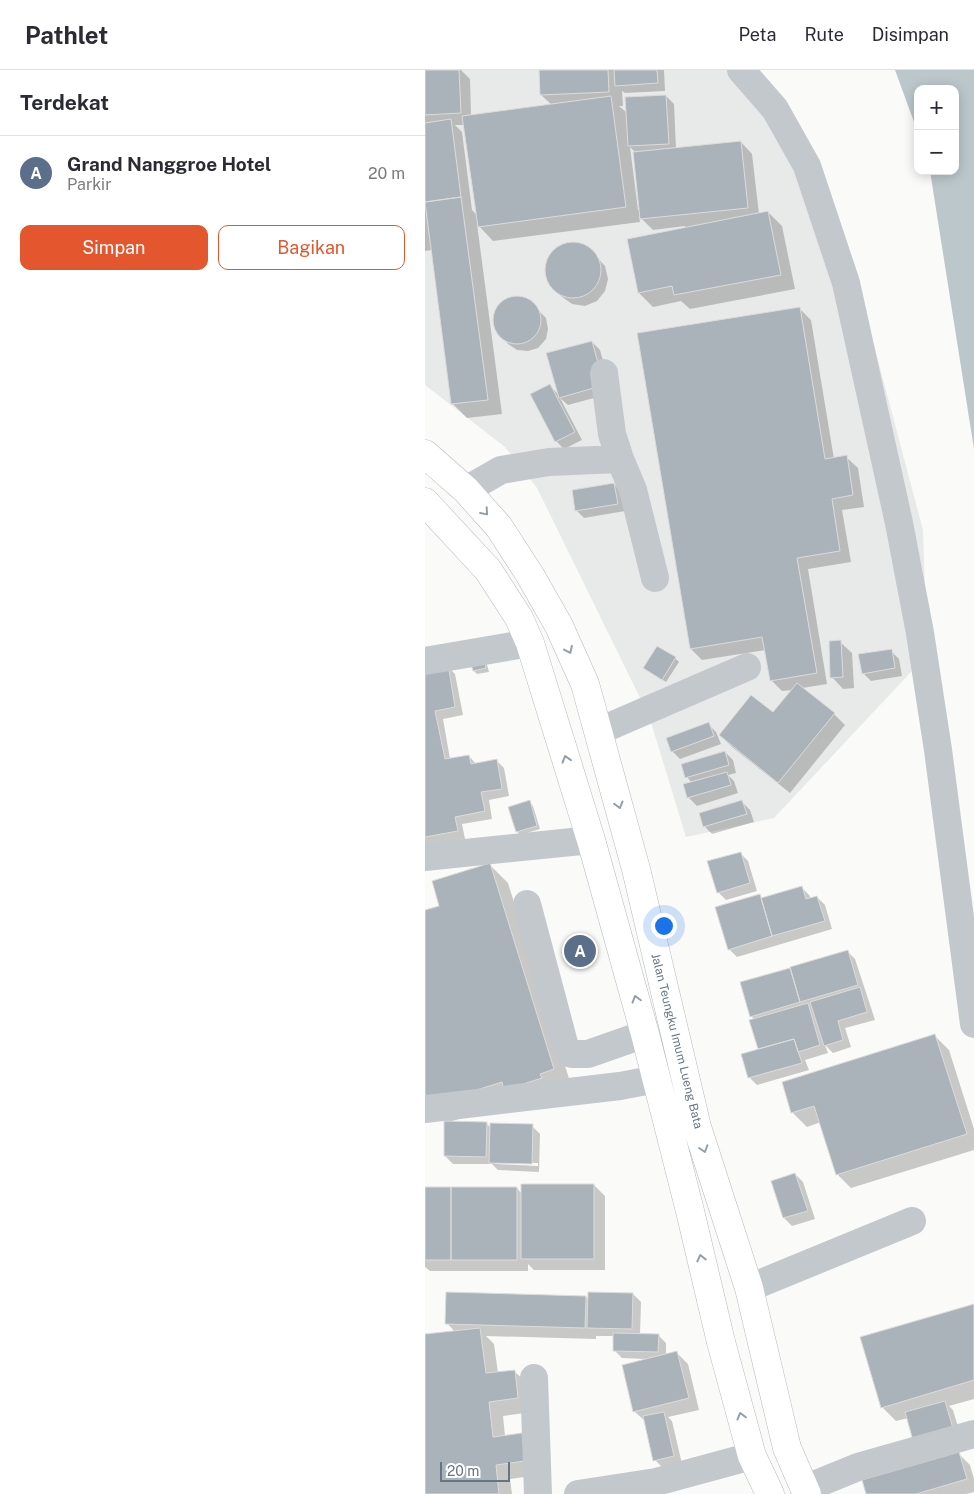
<!DOCTYPE html>
<html lang="id">
<meta charset="utf-8">
<style>
:root{--surface:#fff;--page:#f2f2f3;--text:#2b2b33;--muted:#7c7c81;--line:#e1e1e2;--accent:#e4572e}
body{margin:0;font-family:"Public Sans",sans-serif;background:var(--page);color:var(--text)}
.controls{position:absolute;right:15px;top:15px;display:grid;overflow:hidden;border-radius:10px;box-shadow:0 2px 12px #0003}
.controls button{width:45px;height:45px;display:grid;place-items:center;padding:0;border:0;border-bottom:1px solid var(--line);background:var(--surface);color:var(--text);font:25px sans-serif}
.scale{position:absolute;left:15px;bottom:12px;width:70px;box-sizing:border-box;padding-left:5px;border:2px solid #657683;border-top:0;font-size:14px;line-height:18px;white-space:nowrap;color:#657683;-webkit-text-stroke:4px #fff;paint-order:stroke}
.you{position:absolute;left:238px;top:855px;width:18px;height:18px;margin:-12px;border:4px solid #fff;border-radius:50%;background:#1a73e8;box-shadow:0 0 0 8px #1a73e833}
.badge{display:grid;place-items:center;width:32px;height:32px;border-radius:50%;background:var(--accent);color:#fff;font-size:16px;font-weight:700}
.pin{position:absolute;translate:-50% -50%;border:2px solid #fff;box-shadow:0 1px 5px #0006}
.list{margin:0;padding:0;list-style:none}
h2{display:flex;justify-content:space-between;align-items:center;height:65px;margin:0;padding:0 20px;font-size:21px}
h2 small{font-size:16px;font-weight:400;color:var(--muted)}
.list li{display:grid;grid-template-columns:32px 1fr auto;gap:15px;align-items:center;box-sizing:border-box;height:75px;padding:0 20px;border-top:1px solid var(--line)}
.list b{display:block;font-size:19px;white-space:nowrap}
.list p{margin:0;font-size:16px;white-space:nowrap;color:var(--muted)}
.list em{font-size:16px;font-style:normal;color:var(--muted)}
.actions{display:flex;gap:10px;padding:15px 20px}
.actions a{flex:1;padding:11px 0;border:1px solid var(--accent);border-radius:10px;text-align:center;font-size:18px;color:var(--accent)}
.actions .main{background:var(--accent);color:#fff}
.map{position:relative;flex:none;width:549px;height:1424px;overflow:hidden}
header{display:flex;align-items:center;gap:30px;box-sizing:border-box;height:70px;padding:0 25px;background:var(--surface);border-bottom:1px solid var(--line)}
header strong{font-size:24px}
nav{display:flex;gap:28px;margin-inline-start:auto;font-size:18px}
main{display:flex}
aside{flex:1;background:var(--surface)}
.map>svg:first-child{display:block}
</style>
<header>
<strong>Pathlet</strong>
<nav><a>Peta</a><a>Rute</a><a>Disimpan</a></nav>
</header>
<main>
<aside>
<h2>Terdekat<small></small></h2>
<ul class="list">
<li><span class="badge" style="background:#5c6f8a">A</span><div><b>Grand Nanggroe Hotel</b><p>Parkir</p></div><em>20 m</em></li>
</ul>
<div class="actions"><a class="main">Simpan</a><a>Bagikan</a></div>
</aside>
<div class="map">
<svg width="549" height="1424" viewBox="0 0 549 1424">
<rect width="100%" height="100%" fill="#fafaf8"/>
<!-- built -->
<path fill="#e8e9e9" d="M 0,0 L 334,0 L 391,90 L 432,211 L 498,460 L 502,585 L 349,748 L 261,767 L 224,646 L 112,418 L 80,377 L 0,315 Z"/>
<!-- water -->
<path fill="#bbc7cb" d="M 470,0 L 549,0 L 549,379 L 505,101 L 530,101 L 530,19 L 493,19 L 493,63 Z"/>
<!-- shadow -->
<path fill="#0003" fill-rule="evenodd" d="M 0,0 L 36,0 L 45,9 L 46,46 L 127,35 L 116,25 L 115,0 L 239,0 L 240,21 L 200,23 L 197,21 L 198,36 L 194,36 L 202,43 L 241,26 L 249,34 L 251,79 L 316,72 L 327,84 L 334,144 L 343,142 L 357,156 L 370,219 L 265,239 L 256,231 L 228,237 L 214,223 L 260,158 L 260,156 L 228,160 L 214,146 L 215,152 L 68,171 L 52,154 L 77,344 L 42,348 L 28,334 L 7,180 L 0,181 ZM 30,55 L 40,55 L 52,145 L 47,140 L 37,62 ZM 205,77 L 211,83 L 216,140 L 213,140 Z
M 151,173 L 163,178 L 180,196 L 183,209 L 180,221 L 172,231 L 160,236 L 147,234 L 136,226 L 127,218 L 122,206 L 122,194 L 127,182 L 138,175 Z
M 95,228 L 105,231 L 113,240 L 121,248 L 123,259 L 121,269 L 113,278 L 103,281 L 92,280 L 83,274 L 75,265 L 70,255 L 69,245 L 75,235 L 84,229 Z
M 374,238 L 386,250 L 409,389 L 421,387 L 433,398 L 439,437 L 417,440 L 426,492 L 383,499 L 402,614 L 377,618 L 409,644 L 420,655 L 365,723 L 307,677 L 295,665 L 348,644 L 368,620 L 357,621 L 346,610 L 341,580 L 277,590 L 266,579 Z
M 167,272 L 175,280 L 187,323 L 143,335 L 135,328 L 157,370 L 139,379 L 131,371 L 124,315 L 134,325 Z
M 189,414 L 197,422 L 200,441 L 159,448 L 151,440 Z
M 415,572 L 427,583 L 429,618 L 418,619 L 407,607 Z
M 466,581 L 474,589 L 477,606 L 446,611 L 438,603 Z
M 250,588 L 254,592 L 241,612 L 220,598 Z
M 61,591 L 64,602 L 52,604 L 49,601 Z
M 22,596 L 30,604 L 38,645 L 18,649 L 25,689 L 44,686 L 51,694 L 71,690 L 79,698 L 84,726 L 64,730 L 67,749 L 37,754 L 40,769 L 0,776 L 0,600 Z
M 283,654 L 291,662 L 296,674 L 255,689 L 247,681 Z
M 300,682 L 308,690 L 311,703 L 303,705 L 309,711 L 313,723 L 272,736 L 264,728 L 260,715 L 267,713 L 262,707 Z
M 104,732 L 108,736 L 115,759 L 95,765 L 92,761 Z
M 317,732 L 325,740 L 329,752 L 287,764 L 279,756 Z
M 315,783 L 323,791 L 332,821 L 301,830 L 293,822 Z
M 65,795 L 83,813 L 147,1018 L 92,1031 L 24,1052 L 61,1053 L 66,1058 L 107,1056 L 115,1064 L 114,1102 L 73,1100 L 67,1094 L 28,1094 L 20,1086 L 23,1053 L 5,1034 L 0,1018 L 0,841 L 16,837 ZM 71,1092 L 113,1093 L 113,1096 L 71,1094 Z
M 377,818 L 385,826 L 385,829 L 392,827 L 400,835 L 407,859 L 312,887 L 304,879 L 334,825 L 338,829 Z
M 422,881 L 430,889 L 450,950 L 420,958 L 426,977 L 408,983 L 400,975 L 403,983 L 380,990 L 384,1000 L 332,1015 L 324,1007 L 334,980 L 326,951 L 330,950 L 326,946 L 317,913 Z
M 509,965 L 524,980 L 549,1059 L 549,1080 L 426,1118 L 412,1104 L 396,1052 L 382,1057 L 367,1042 Z
M 370,1104 L 378,1112 L 390,1149 L 367,1156 L 359,1148 Z
M 169,1115 L 180,1126 L 180,1200 L 109,1200 L 103,1194 L 103,1201 L 5,1201 L 0,1197 L 0,1118 L 92,1118 L 97,1124 Z
M 208,1224 L 216,1232 L 215,1265 L 233,1265 L 241,1273 L 241,1285 L 251,1282 L 263,1294 L 274,1340 L 243,1347 L 247,1351 L 257,1394 L 238,1398 L 230,1390 L 221,1352 L 209,1341 L 221,1289 L 197,1288 L 189,1280 L 189,1266 L 171,1266 L 171,1269 L 61,1266 L 69,1274 L 73,1303 L 89,1301 L 104,1315 L 107,1342 L 78,1346 L 80,1366 L 114,1405 L 85,1409 L 87,1424 L 0,1424 L 0,1265 L 30,1262 L 22,1253 L 161,1227 L 164,1231 Z
M 549,1235 L 549,1329 L 524,1336 L 528,1340 L 537,1370 L 483,1348 L 471,1351 L 457,1337 L 436,1268 Z
M 533,1383 L 545,1395 L 549,1409 L 549,1422 L 541,1424 L 442,1424 Z"/>
<!-- building -->
<path fill="#aab3b9" stroke="#dcdcda" d="M 0,0 L 34,0 L 36,43 L 0,45 Z
M 114,0 L 183,0 L 184,22 L 115,25 Z
M 189,0 L 232,0 L 233,13 L 190,16 Z
M 241,25 L 244,74 L 203,76 L 200,27 Z
M 186,26 L 201,137 L 53,157 L 37,46 Z
M 26,49 L 36,127 L 0,132 L 0,53 Z
M 316,71 L 323,138 L 215,149 L 208,82 Z
M 36,127 L 63,330 L 26,334 L 0,132 Z
M 343,141 L 356,205 L 249,225 L 247,216 L 213,223 L 202,169 Z
M120 200a28 28 0 1 1 56 0a28 28 0 1 1-56 0Z
M68 250a24 24 0 1 1 48 0a24 24 0 1 1-48 0Z
M 375,237 L 400,389 L 422,385 L 428,425 L 407,429 L 415,481 L 372,488 L 392,603 L 345,611 L 337,567 L 265,579 L 212,263 Z
M 167,271 L 179,315 L 134,328 L 121,283 Z
M 125,314 L 150,362 L 130,372 L 105,324 Z
M 189,413 L 193,434 L 150,441 L 147,420 Z
M 416,570 L 418,607 L 405,608 L 404,571 Z
M 232,576 L 251,587 L 237,610 L 218,598 Z
M 467,579 L 470,598 L 437,604 L 433,584 Z
M 58,586 L 61,598 L 48,601 L 45,590 Z
M 23,594 L 30,637 L 10,641 L 20,689 L 44,685 L 46,694 L 72,689 L 77,719 L 56,722 L 60,741 L 30,747 L 33,761 L 0,767 L 0,599 Z
M 372,613 L 410,643 L 353,713 L 294,665 L 326,625 L 348,642 Z
M 284,652 L 289,666 L 246,682 L 241,668 Z
M 300,681 L 304,695 L 260,708 L 256,694 Z
M 302,702 L 306,715 L 262,728 L 258,714 Z
M 105,730 L 112,756 L 91,762 L 83,737 Z
M 317,730 L 322,744 L 278,757 L 274,743 Z
M 316,782 L 325,813 L 292,823 L 282,791 Z
M 65,793 L 129,999 L 115,1004 L 117,1008 L 79,1020 L 77,1012 L 4,1035 L 0,1023 L 0,840 L 14,836 L 7,811 Z
M 377,816 L 381,829 L 392,826 L 400,851 L 347,866 L 336,828 Z
M 335,824 L 347,866 L 303,880 L 290,837 Z
M 423,880 L 433,915 L 375,932 L 365,897 Z
M 365,898 L 375,932 L 325,947 L 315,912 Z
M 435,917 L 442,942 L 413,951 L 418,970 L 399,976 L 385,932 Z
M 383,933 L 395,975 L 373,982 L 369,969 L 333,979 L 324,950 Z
M 510,964 L 542,1064 L 411,1105 L 389,1036 L 366,1043 L 357,1012 Z
M 369,969 L 377,993 L 323,1008 L 316,984 Z
M 19,1051 L 62,1052 L 61,1087 L 19,1086 Z
M 65,1053 L 108,1054 L 107,1094 L 64,1093 Z
M 370,1103 L 383,1141 L 358,1148 L 346,1111 Z
M 96,1114 L 169,1114 L 169,1189 L 96,1189 Z
M 0,1117 L 26,1117 L 26,1190 L 0,1190 Z
M 26,1117 L 92,1117 L 92,1190 L 26,1190 Z
M 21,1222 L 161,1226 L 160,1258 L 20,1254 Z
M 163,1222 L 208,1223 L 207,1259 L 162,1258 Z
M 549,1234 L 549,1310 L 456,1338 L 435,1267 Z
M 55,1258 L 61,1303 L 90,1300 L 93,1328 L 64,1332 L 68,1367 L 97,1363 L 100,1391 L 71,1395 L 74,1424 L 0,1424 L 0,1264 Z
M 188,1263 L 234,1264 L 233,1282 L 188,1281 Z
M 252,1281 L 264,1328 L 208,1342 L 197,1295 Z
M 520,1331 L 529,1362 L 489,1374 L 480,1342 Z
M 239,1342 L 249,1386 L 228,1391 L 218,1346 Z
M 534,1382 L 542,1409 L 491,1424 L 441,1424 L 437,1410 Z"/>
<g fill="none" stroke-linecap="round" stroke-linejoin="round">
<defs>
<path id="highway" d="M 0,384 L 41,420 L 74,457 L 105,505 L 134,556 L 160,614 L 211,799 L 272,1057 L 324,1218 L 362,1378 L 382,1424
M 0,432 L 63,500 L 94,548 L 105,573 L 166,770 L 220,964 L 265,1141 L 296,1272 L 327,1386 L 345,1424"/>
</defs>
<!-- highway casing -->
<use href="#highway" stroke="#b4b9bd" stroke-width="29"/>
<!-- minor -->
<path stroke="#c3c8cc" stroke-width="28" d="M 316,0 L 350,39 L 382,96 L 421,213 L 474,453 L 495,563 L 513,680 L 549,954
M 179,303 L 187,364 L 195,389 L 208,420 L 230,508
M 41,420 L 76,400 L 124,392 L 195,389
M 0,591 L 105,573
M 174,661 L 322,597
M 0,787 L 166,770
M 102,834 L 140,977 L 147,984 L 163,984 L 220,964
M 0,1039 L 195,1016 L 232,1009
M 324,1218 L 487,1151
M 109,1308 L 113,1424
M 379,1419 L 433,1397 L 549,1364
M 153,1424 L 231,1412 L 327,1386"/>
<!-- highway -->
<use href="#highway" stroke="#fff" stroke-width="28"/>
</g>
<!-- one-way arrows -->
<defs><path id="oneway-chevron" d="M-2-3.5L2.5 0L-2 3.5" fill="none" stroke-width="1.6" stroke-linecap="round" stroke-linejoin="round" transform="scale(1.25)"/></defs>
<g stroke="#939fa8">
<use href="#oneway-chevron" transform="translate(60 442) rotate(49)"/>
<use href="#oneway-chevron" transform="translate(144 580) rotate(65)"/>
<use href="#oneway-chevron" transform="translate(141 689) rotate(-107)"/>
<use href="#oneway-chevron" transform="translate(194 735) rotate(75)"/>
<use href="#oneway-chevron" transform="translate(211 929) rotate(-106)"/>
<use href="#oneway-chevron" transform="translate(279 1079) rotate(72)"/>
<use href="#oneway-chevron" transform="translate(276 1188) rotate(-103)"/>
<use href="#oneway-chevron" transform="translate(316 1346) rotate(-105)"/>
</g>
<g text-anchor="middle" stroke-width="5" stroke-linejoin="round" paint-order="stroke">
<!-- street labels -->
<g font-size="12" fill="#657683" stroke="#fff">
<text transform="translate(252 971) rotate(76)" y="4">Jalan Teungku Imum Lueng Bata</text>
</g>
</g>
</svg>
<div class="controls">
<button>+</button>
<button>−</button>
</div>
<div class="scale">20 m</div>
<div class="you"></div>
<div class="pin badge" style="left:155px;top:881px;background:#5c6f8a">A</div>
</div>
</main>
